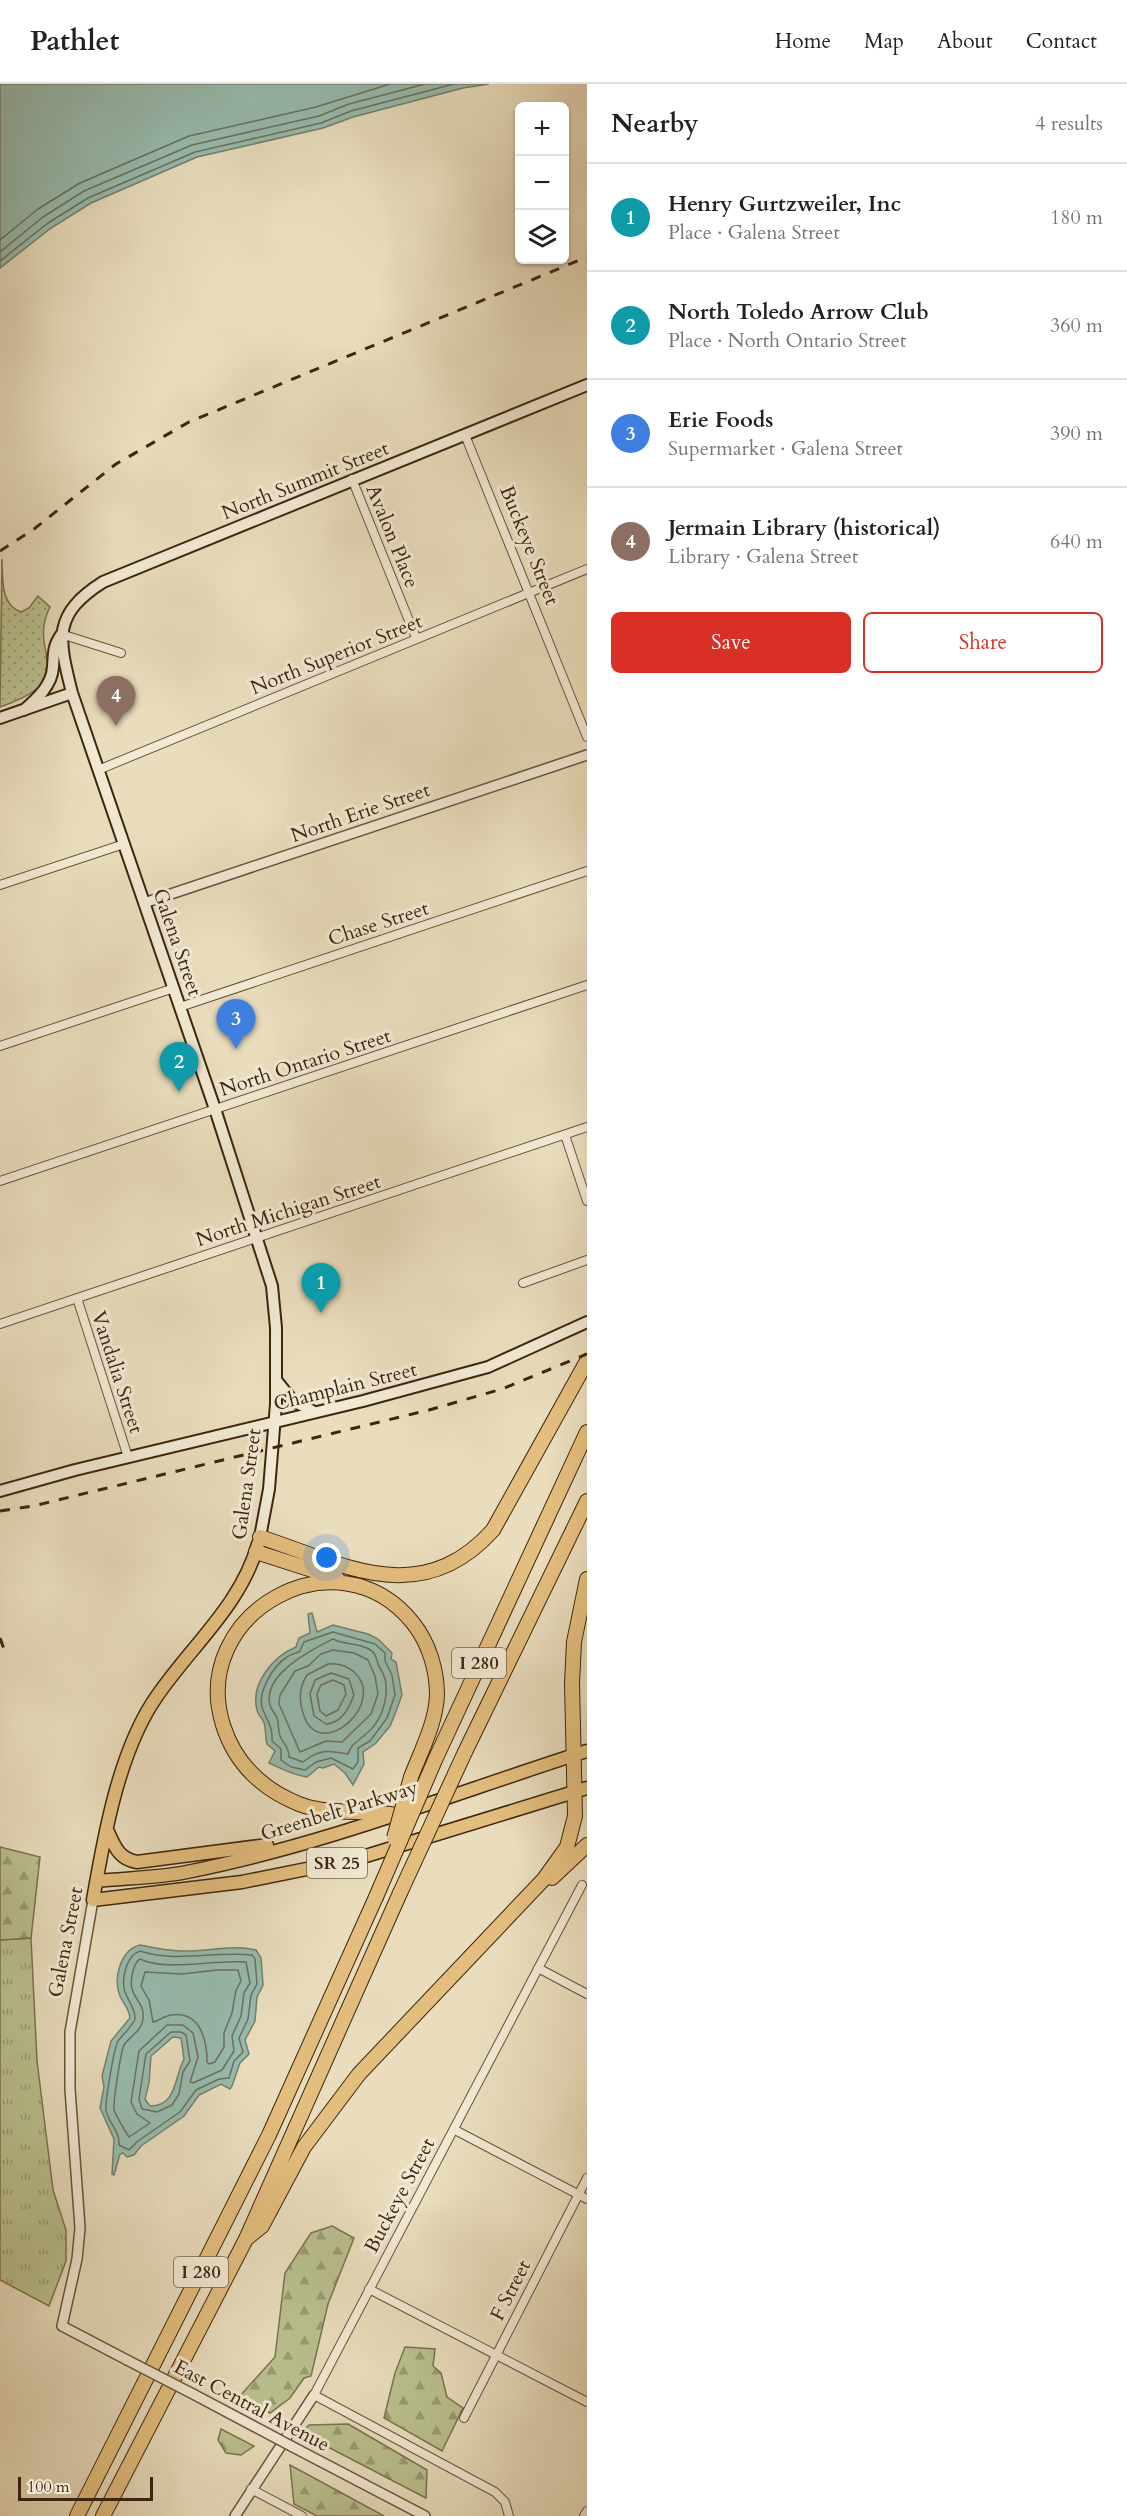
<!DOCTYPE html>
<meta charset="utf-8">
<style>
:root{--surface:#fff;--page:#f6f6f6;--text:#222;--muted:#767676;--line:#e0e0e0;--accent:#d93025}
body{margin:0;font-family:Cardo,serif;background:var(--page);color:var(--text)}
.controls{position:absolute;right:18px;top:18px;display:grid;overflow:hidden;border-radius:9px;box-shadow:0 2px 4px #0004}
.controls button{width:54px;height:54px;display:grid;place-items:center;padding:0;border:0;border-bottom:2px solid var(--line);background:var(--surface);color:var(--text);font:30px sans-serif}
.scale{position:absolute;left:18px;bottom:15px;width:135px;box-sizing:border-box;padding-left:6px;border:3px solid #3d250d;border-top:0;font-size:16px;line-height:21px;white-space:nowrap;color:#3d250d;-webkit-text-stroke:4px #f1e9d4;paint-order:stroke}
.you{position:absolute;left:327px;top:1474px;width:21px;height:21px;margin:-15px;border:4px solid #fff;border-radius:50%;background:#1a73e8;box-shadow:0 0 0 9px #1a73e833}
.badge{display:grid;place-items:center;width:39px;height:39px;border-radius:50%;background:var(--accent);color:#fff;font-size:20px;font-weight:700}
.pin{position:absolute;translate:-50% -50px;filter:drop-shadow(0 2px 3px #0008)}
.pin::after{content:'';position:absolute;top:32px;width:21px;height:18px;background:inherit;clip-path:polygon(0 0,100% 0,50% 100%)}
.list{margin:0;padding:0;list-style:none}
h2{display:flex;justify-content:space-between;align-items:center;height:78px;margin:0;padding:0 24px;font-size:26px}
h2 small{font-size:20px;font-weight:400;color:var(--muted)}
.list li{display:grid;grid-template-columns:39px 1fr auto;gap:18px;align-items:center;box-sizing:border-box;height:108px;padding:0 24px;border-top:2px solid var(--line)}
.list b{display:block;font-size:22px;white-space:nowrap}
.list p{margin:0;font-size:20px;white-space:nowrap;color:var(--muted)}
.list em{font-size:20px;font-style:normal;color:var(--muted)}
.actions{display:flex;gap:12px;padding:18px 24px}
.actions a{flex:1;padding:14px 0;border:2px solid var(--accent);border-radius:9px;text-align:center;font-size:21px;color:var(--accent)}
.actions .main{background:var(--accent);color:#fff}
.icon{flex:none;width:33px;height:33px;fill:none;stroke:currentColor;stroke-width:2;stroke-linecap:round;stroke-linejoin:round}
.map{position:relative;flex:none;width:587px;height:2432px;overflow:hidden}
header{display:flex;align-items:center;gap:36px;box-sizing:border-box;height:84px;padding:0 30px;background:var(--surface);border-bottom:2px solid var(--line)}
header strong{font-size:28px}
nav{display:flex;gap:33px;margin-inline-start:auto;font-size:21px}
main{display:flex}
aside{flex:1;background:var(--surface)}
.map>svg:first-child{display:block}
</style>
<header>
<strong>Pathlet</strong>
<nav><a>Home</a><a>Map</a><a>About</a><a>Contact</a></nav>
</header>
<main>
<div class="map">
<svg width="587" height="2432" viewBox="0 0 587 2432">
<defs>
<pattern id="grass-tufts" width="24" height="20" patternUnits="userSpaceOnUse" patternTransform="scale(1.5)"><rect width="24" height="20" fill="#bac08f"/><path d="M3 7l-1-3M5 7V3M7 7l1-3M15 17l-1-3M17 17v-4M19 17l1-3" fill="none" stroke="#989c73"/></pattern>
<pattern id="forest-firs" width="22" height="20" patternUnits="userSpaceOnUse" patternTransform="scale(1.5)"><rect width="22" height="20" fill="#bac08f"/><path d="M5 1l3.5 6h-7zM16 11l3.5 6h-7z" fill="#989c73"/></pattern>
<pattern id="park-dots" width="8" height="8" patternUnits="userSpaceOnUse" patternTransform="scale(1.5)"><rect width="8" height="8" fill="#bac08f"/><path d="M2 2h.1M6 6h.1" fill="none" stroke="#989c73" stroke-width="1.8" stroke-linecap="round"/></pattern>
</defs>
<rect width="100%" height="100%" fill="#e9ddbd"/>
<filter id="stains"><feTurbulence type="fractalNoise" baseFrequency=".00333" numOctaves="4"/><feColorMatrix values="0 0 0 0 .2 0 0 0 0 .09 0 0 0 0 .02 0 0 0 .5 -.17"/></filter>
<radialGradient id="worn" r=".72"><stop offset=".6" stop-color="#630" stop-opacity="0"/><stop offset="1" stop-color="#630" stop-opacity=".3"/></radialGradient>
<!-- grass -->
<path fill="url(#grass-tufts)" stroke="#7c724e" stroke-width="1.5" d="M 31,1854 L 37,1977 L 53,2106 L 66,2146 L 66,2177 L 49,2222 L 0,2196 L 0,1856 Z"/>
<!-- forest -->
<path fill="url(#forest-firs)" stroke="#7c724e" stroke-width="1.5" d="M 0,1763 L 40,1773 L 31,1854 L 0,1856 Z
M 332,2142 L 354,2154 L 328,2220 L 311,2292 L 304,2294 L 290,2314 L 270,2329 L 239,2313 L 275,2273 L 285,2189 L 311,2149 Z
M 405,2263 L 435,2265 L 433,2282 L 441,2289 L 447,2313 L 463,2324 L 442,2367 L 384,2334 L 395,2289 Z
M 348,2340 L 427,2386 L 426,2414 L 301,2349 L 309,2341 Z
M 221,2345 L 254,2362 L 241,2371 L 226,2369 L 218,2356 Z
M 290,2381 L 384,2432 L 317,2432 L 294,2420 Z"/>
<!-- park -->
<path fill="url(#park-dots)" stroke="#7c724e" stroke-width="1.5" d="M 2,475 C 3,494 0,521 21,528 L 29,524 L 38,512 L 50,523 C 25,572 86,593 0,623 Z"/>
<!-- water -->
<path fill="#97bcaf" stroke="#73806e" stroke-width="1.5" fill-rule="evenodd" d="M 0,0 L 489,0 L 463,4 L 353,33 L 323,44 L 197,73 L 91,119 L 51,144 L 0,184 Z
M 312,1529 L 317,1548 L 333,1541 L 368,1550 L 378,1555 L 392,1569 L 391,1575 L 396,1578 L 402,1611 L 395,1630 L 390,1642 L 375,1660 L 363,1668 L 364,1680 L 353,1701 L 345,1689 L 334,1680 L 323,1684 L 319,1683 L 307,1693 C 293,1691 280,1684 269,1679 L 275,1667 L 267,1660 C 265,1654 266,1649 265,1643 C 265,1636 258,1632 257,1626 C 250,1599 274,1572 296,1563 L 299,1554 L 310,1549 L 308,1530 Z
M 140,1861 C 154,1864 167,1867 181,1867 C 206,1868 231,1860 256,1866 L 261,1874 L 263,1901 L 257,1913 L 255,1937 L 245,1956 L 249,1970 L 240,1979 L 232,2002 L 230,2005 L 221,2000 L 199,2011 L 184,2032 L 141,2062 L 134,2071 L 127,2073 L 123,2069 L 120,2070 L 114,2091 L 112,2090 L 114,2055 L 100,2024 L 104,2003 L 102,1992 L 111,1957 L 130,1934 C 129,1924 124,1921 120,1912 C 113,1895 120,1866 140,1861 ZM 173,1953 L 181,1954 L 184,1975 C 174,1994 177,2022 150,2022 L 145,2015 L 149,1999 L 151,1972 Z"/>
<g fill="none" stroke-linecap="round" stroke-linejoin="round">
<!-- shore -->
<path stroke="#6a705e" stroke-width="1.5" d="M 0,156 L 38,125 L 80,99 L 189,52 L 316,23 L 390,0
M 0,168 L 43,133 L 84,107 L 192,61 L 319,32 L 349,20 L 425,0
M 0,177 L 48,139 L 88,114 L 195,68 L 321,39 L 351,27 L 454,0
M 333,1548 L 375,1560 L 385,1569 L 385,1577 L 392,1591 L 395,1611 L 387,1634 L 370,1657 L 358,1664 L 358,1678 L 353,1685 L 331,1674 L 316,1678 L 305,1686 L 291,1683 L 281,1676 L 281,1665 L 272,1657 C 273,1644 268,1638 263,1626 C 256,1610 273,1582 287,1573 C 291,1570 295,1570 300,1567 L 304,1558 Z
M 333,1555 C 344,1561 358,1559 369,1565 C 378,1570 375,1576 380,1584 C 393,1603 384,1636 366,1650 C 357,1658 352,1659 348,1670 C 329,1667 321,1664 303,1678 L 289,1673 C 289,1662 283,1660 280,1652 C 278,1646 279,1640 277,1634 C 275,1629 271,1626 270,1621 C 262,1590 313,1565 333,1555 Z
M 333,1566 L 354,1569 L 368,1576 L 375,1592 L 378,1610 L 371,1630 L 342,1658 L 326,1657 L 300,1668 L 279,1620 L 280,1611 L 295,1587 L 308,1582 L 321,1570 Z
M 328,1580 C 338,1579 347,1582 354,1588 C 388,1618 321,1679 304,1632 C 299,1618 299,1603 307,1591 Z
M 331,1589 L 349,1595 L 354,1611 C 349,1624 342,1639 326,1640 L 314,1632 L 310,1610 L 315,1596 Z
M 333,1596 L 344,1601 L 346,1610 L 338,1626 L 326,1632 L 320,1627 L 317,1610 L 321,1601 Z
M 140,1867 C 176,1879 214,1867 252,1871 L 255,1875 L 257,1900 L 251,1911 L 248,1935 L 239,1954 L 243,1968 L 234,1977 L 229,1994 L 219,1995 L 196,2006 L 180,2028 L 138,2057 L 129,2066 L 119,2061 C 120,2046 108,2039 106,2026 C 105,2018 114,1964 118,1957 C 124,1949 131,1944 135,1935 C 135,1923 129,1919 125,1908 C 121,1896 126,1871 140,1867 Z
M 140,1875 C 167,1888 215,1875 246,1878 L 250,1899 L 244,1909 L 241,1932 L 232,1952 L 234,1967 L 222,1986 L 193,1999 L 190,1998 L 198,1973 L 193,1949 L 183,1941 L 167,1941 L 139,1967 L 131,2018 L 137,2030 L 150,2039 L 129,2053 C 127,2050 114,2029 114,2025 C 113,2019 121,1966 124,1961 C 130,1952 142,1947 143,1935 C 145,1921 135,1916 132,1905 C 130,1897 133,1879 140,1875 Z
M 217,1886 L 238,1886 L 241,1897 L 236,1906 L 232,1929 L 224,1949 L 224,1963 L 215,1978 L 209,1980 L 207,1978 C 207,1955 200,1927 171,1931 C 164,1932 159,1937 153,1938 L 149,1916 L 141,1902 L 145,1888 L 182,1890 Z
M 171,1948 L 181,1948 L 186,1951 L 190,1977 L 183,1988 L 179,2010 L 172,2021 L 157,2028 L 142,2025 L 139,2015 L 146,1970 Z"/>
<defs>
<path id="minor" d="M 465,351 L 587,653
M 352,395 L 416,554
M 61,550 L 121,569
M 98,686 L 587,485
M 0,801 L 124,760
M 180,923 L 587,787
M 0,962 L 174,904
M 565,1051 L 587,1117
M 0,1097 L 587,901
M 523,1199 L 587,1176
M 77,1214 L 128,1373
M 0,1240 L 587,1043
M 538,1884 L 587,1910
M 455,2046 L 587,2115
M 369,2205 L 587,2318
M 464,2334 L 587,2094
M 251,2405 L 302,2432
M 509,2432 L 505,2418 L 495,2408 L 314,2311 L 582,1801
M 584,2432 L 587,2427"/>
<path id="tertiary" d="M 144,819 L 587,671
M 93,1816 L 70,1948 L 70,2005 L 80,2144 L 77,2175 L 62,2242 L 127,2276
M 193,2310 L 261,2346
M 291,2362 L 425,2432
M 235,2432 L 314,2311"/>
<path id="secondary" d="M 24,626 C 37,615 52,601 53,583 C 54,568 53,563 61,551
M 0,634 L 72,609
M 277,1297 L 292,1316 L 314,1328
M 0,1407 L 75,1386 L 363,1317 L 488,1283 L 587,1238
M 260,1453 L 269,1405 L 276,1320 L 276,1244 L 272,1202 L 215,1025 L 72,609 C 59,556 51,531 103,498 L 587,301"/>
<path id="primary" d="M 258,1460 C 241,1521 192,1561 157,1612 C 119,1666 104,1752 93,1816 L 242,1798 L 356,1775 L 587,1704
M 108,1748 C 115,1763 119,1775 137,1778 L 267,1761
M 97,1797 C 126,1794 158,1794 187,1788 C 324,1761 455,1709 587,1667"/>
<path id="motorway" d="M 260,1453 C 345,1481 421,1526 493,1446 L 587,1277
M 256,1468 L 337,1494
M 465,1668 L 587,1417
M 435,1676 L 587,1348
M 397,1731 C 365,1725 330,1732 299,1720 C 262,1705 235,1679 223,1641 C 188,1529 338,1445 413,1539 C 429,1559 437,1586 437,1611 C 436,1639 421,1667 411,1693
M 552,1794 L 587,1761
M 246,2155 L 262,2142 L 304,2063 L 359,1990 L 544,1795 L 567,1763 L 575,1732 L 572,1599 L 574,1558 L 587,1495
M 77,2432 L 269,2051 L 376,1813
M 103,2432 L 246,2155 L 400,1809"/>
</defs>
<!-- minor casing -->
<use href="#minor" stroke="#685339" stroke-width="10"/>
<!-- tertiary casing -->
<use href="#tertiary" stroke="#685339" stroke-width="12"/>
<!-- secondary casing -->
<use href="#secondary" stroke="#3d250d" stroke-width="14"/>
<!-- primary casing -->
<use href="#primary" stroke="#3d250d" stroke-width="15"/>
<!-- motorway casing -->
<use href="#motorway" stroke="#3d250d" stroke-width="16"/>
<!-- minor -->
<use href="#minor" stroke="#f1e9d4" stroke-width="8"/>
<!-- tertiary -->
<use href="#tertiary" stroke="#f1e9d4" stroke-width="9"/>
<!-- secondary -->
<use href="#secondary" stroke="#f1e9d4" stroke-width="10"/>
<!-- primary -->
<use href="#primary" stroke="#e4be7e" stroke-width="12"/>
<!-- motorway -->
<use href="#motorway" stroke="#e4be7e" stroke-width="14"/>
<!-- rail -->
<path stroke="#3d250d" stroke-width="3" stroke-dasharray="10 10" stroke-linecap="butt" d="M 0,467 L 34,445 L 116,380 L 189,338 L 587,173
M 0,1427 L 33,1422 L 429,1326 L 502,1305 L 587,1270
M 0,1554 L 4,1565"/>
<defs>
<path id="tertiary-bridge" d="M 127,2276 L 193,2310
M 261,2346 L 291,2362"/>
<path id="motorway-bridge" d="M 394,1754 L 411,1693
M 400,1809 L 465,1668
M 376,1813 L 435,1676"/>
</defs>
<!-- tertiary-bridge casing -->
<use href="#tertiary-bridge" stroke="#685339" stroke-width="12" stroke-linecap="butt"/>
<!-- motorway-bridge casing -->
<use href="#motorway-bridge" stroke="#3d250d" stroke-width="16" stroke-linecap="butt"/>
<!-- tertiary-bridge -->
<use href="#tertiary-bridge" stroke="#f1e9d4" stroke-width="9"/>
<!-- motorway-bridge -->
<use href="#motorway-bridge" stroke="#e4be7e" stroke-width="14"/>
</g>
<g text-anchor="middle" stroke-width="6" stroke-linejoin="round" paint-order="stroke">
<!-- shield labels -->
<g fill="#f1e9d4" stroke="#736049" stroke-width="1.5">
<rect x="452" y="1564" width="54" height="30" rx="4.5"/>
<rect x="307" y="1764" width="60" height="30" rx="4.5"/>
<rect x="174" y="2173" width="54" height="30" rx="4.5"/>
</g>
<g font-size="18" font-weight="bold" fill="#3d250d">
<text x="479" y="1585">I 280</text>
<text x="337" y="1785">SR 25</text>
<text x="201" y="2194">I 280</text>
</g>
<!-- street labels -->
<g font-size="20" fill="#3d250d" stroke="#f1e9d4">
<text transform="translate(305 396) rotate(-22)" y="7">North Summit Street</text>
<text transform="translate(393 452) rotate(68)" y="7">Avalon Place</text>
<text transform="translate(530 461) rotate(68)" y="7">Buckeye Street</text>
<text transform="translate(336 570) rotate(-22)" y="7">North Superior Street</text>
<text transform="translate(360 728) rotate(-19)" y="7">North Erie Street</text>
<text transform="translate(378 839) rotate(-18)" y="7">Chase Street</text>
<text transform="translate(178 858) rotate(71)" y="7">Galena Street</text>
<text transform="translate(305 978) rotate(-18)" y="7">North Ontario Street</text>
<text transform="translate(288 1126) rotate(-18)" y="7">North Michigan Street</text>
<text transform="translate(118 1288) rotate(72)" y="7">Vandalia Street</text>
<text transform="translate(345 1302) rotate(-14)" y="7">Champlain Street</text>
<text transform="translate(246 1400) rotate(-82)" y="7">Galena Street</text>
<text transform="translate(339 1726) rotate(-17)" y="7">Greenbelt Parkway</text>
<text transform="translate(65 1858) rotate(-79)" y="7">Galena Street</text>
<text transform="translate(399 2111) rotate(-62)" y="7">Buckeye Street</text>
<text transform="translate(510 2206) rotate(-63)" y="7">F Street</text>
<text transform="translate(252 2321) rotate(28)" y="7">East Central Avenue</text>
</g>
</g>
<rect width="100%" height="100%" filter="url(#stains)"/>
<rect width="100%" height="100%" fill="url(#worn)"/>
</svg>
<div class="controls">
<button>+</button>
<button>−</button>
<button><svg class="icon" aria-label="layers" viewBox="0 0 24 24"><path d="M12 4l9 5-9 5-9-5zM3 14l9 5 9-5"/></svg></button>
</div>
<div class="scale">100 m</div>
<div class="you"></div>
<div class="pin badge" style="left:321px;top:1229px;background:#0f9aa8">1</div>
<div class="pin badge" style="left:179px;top:1008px;background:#0f9aa8">2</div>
<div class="pin badge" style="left:236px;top:965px;background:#3f7fe0">3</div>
<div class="pin badge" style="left:116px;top:642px;background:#8d6e63">4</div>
</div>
<aside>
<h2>Nearby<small>4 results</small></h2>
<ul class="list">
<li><span class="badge" style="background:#0f9aa8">1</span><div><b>Henry Gurtzweiler, Inc</b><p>Place · Galena Street</p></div><em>180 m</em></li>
<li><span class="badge" style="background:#0f9aa8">2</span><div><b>North Toledo Arrow Club</b><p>Place · North Ontario Street</p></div><em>360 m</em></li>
<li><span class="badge" style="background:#3f7fe0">3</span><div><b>Erie Foods</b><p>Supermarket · Galena Street</p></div><em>390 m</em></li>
<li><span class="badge" style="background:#8d6e63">4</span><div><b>Jermain Library (historical)</b><p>Library · Galena Street</p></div><em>640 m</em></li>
</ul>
<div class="actions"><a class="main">Save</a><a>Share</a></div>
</aside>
</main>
